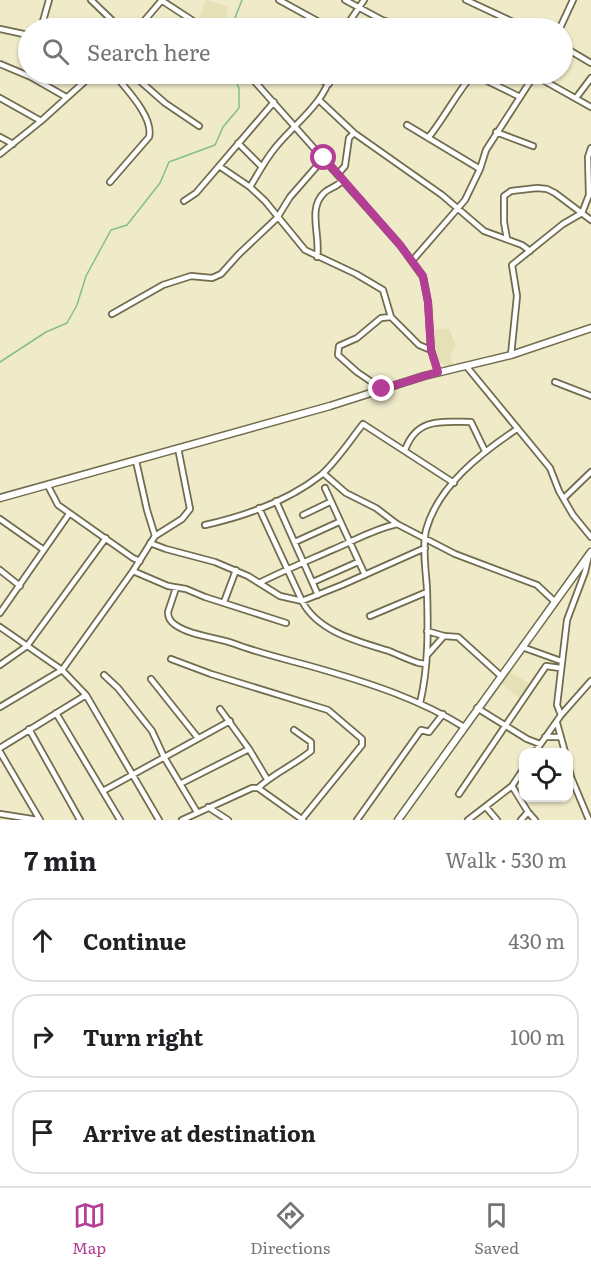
<!DOCTYPE html>
<meta charset="utf-8">
<style>
:root{--surface:#fff;--page:#f6f6f6;--text:#202124;--muted:#757577;--line:#e0e0e0;--accent:#b43e95}
body{margin:0;font-family:Literata,serif;background:var(--page);color:var(--text)}
.controls{position:absolute;right:18px;bottom:18px;display:grid;overflow:hidden;border-radius:12px;box-shadow:0 2px 4px #0004}
.controls button{width:54px;height:54px;display:grid;place-items:center;padding:0;border:0;border-bottom:2px solid var(--line);background:var(--surface);color:var(--text);font:30px sans-serif}
.stop{position:absolute;width:18px;height:18px;margin:-14px;border:4px solid #b43e95;border-radius:50%;background:#fff}
.stop.end{background:#b43e95;border-color:#fff;box-shadow:0 2px 6px #0008}
.list{margin:0;padding:0;list-style:none}
h2{display:flex;justify-content:space-between;align-items:center;height:78px;margin:0;padding:0 24px;font-size:26px}
h2 small{font-size:20px;font-weight:400;color:var(--muted)}
.list li{display:grid;grid-template-columns:39px 1fr auto;gap:18px;align-items:center;box-sizing:border-box;height:84px;margin:0 12px 12px;padding:0 12px;border:2px solid var(--line);border-radius:24px}
.list b{display:block;font-size:22px;white-space:nowrap}
.list em{font-size:20px;font-style:normal;color:var(--muted)}
.icon{flex:none;width:33px;height:33px;fill:none;stroke:currentColor;stroke-width:2;stroke-linecap:round;stroke-linejoin:round}
.map{position:relative;flex:none;width:591px;height:820px;overflow:hidden}
.search{position:absolute;background:var(--surface);box-shadow:0 2px 4px #0004;left:18px;right:18px;top:18px;height:66px;display:flex;align-items:center;gap:15px;box-sizing:border-box;padding:0 21px;border-radius:33px;color:var(--muted);font-size:22px}
.sheet{height:366px;background:var(--surface)}
nav{display:flex;justify-content:space-around;align-items:center;box-sizing:border-box;height:84px;border-top:2px solid var(--line);background:var(--surface);font-size:16px;color:var(--muted)}
nav a{display:grid;justify-items:center;gap:3px}
nav .on{color:var(--accent)}
.map>svg:first-child{display:block}
</style>
<div class="map">
<svg width="591" height="820" viewBox="0 0 591 820">
<rect width="100%" height="100%" fill="#efeac8"/>
<!-- built -->
<path fill="#e5e0b6" d="M 206,0 L 228,7 L 223,28 L 207,28 L 198,22 Z
M 449,328 L 456,347 L 450,355 L 453,366 L 448,366 L 438,362 L 435,354 L 432,330 Z
M 509,671 L 531,685 L 521,699 L 500,683 Z"/>
<g fill="none" stroke-linecap="round" stroke-linejoin="round">
<!-- stream -->
<path stroke="#84be8e" stroke-width="1.5" d="M 231,28 L 242,0
M 0,362 L 46,332 L 67,323 L 77,305 L 86,276 L 111,230 L 127,225 L 160,183 L 169,162 L 215,145 L 223,127 L 239,108 L 239,89 L 234,74"/>
<defs>
<path id="street" d="M 91,0 L 120,28
M 161,0 L 204,28
M 279,0 L 330,28
M 345,0 L 382,20 L 407,28
M 466,0 L 526,28
M 41,28 L 49,0
M 138,28 L 162,0
M 345,28 L 364,0
M 560,28 L 573,0
M 0,29 L 28,35
M 562,46 L 591,63
M 0,64 L 31,77 L 66,97
M 132,74 L 165,103 L 199,126
M 248,74 L 400,245 L 423,277 L 428,302 L 431,350 L 438,372
M 310,74 L 329,84
M 331,74 C 324,104 294,124 275,148 C 265,160 258,174 250,187 L 265,201 L 305,250 L 356,274 L 383,290 L 391,317 L 419,345 L 431,350
M 473,74 L 520,97
M 534,75 L 591,107
M 495,84 L 499,74
M 0,98 L 41,121
M 576,98 L 591,78
M 319,100 L 354,133 L 442,195 L 484,231 L 522,245 L 530,251
M 407,125 L 480,169
M 496,132 L 533,146
M 0,137 L 13,144
M 428,138 C 445,117 456,94 473,74
M 238,143 L 262,167
M 0,154 L 41,121 L 93,74
M 219,166 L 250,187
M 338,174 L 345,166 L 349,138 L 354,133
M 110,182 L 149,137 C 154,117 126,89 114,74
M 184,201 L 196,193 L 274,102
M 507,239 L 504,222 L 504,196 L 511,191 L 537,188 L 547,189 L 555,193 L 591,220
M 317,257 C 321,236 307,209 324,193 C 330,187 336,188 343,180
M 412,261 L 465,200 L 480,169 L 486,150 L 535,74
M 112,314 L 163,285 L 191,276 L 212,278 L 221,274 L 238,255 L 277,218 L 290,197 L 324,158
M 511,355 L 517,296 L 512,265 L 563,224 L 582,213 L 589,195 L 588,157 L 591,148
M 467,367 L 550,468 L 559,491 L 573,515 L 591,537
M 555,382 L 591,396
M 382,389 L 357,372 L 338,355 L 339,346 L 357,338 L 381,318 L 391,317
M 405,450 C 417,417 442,422 471,422 L 485,451
M 136,461 L 147,510 L 155,536
M 323,473 L 346,493 L 376,508 L 397,524 L 455,554 L 537,585 L 554,601
M 48,486 L 58,505 L 133,558 L 140,561
M 325,488 L 365,575
M 564,498 L 591,472
M 276,501 L 318,595
M 259,508 L 302,601 C 318,632 357,641 389,651 C 399,655 409,660 419,663 L 426,664
M 303,515 L 330,502
M 0,519 L 44,550
M 205,525 C 245,516 288,501 321,475 C 336,462 351,439 363,424 L 454,483
M 295,542 L 339,522
M 150,543 L 166,549 L 215,562 L 248,576 L 280,596 L 302,601 L 342,585 L 425,548
M 0,570 L 20,586
M 133,571 L 168,586 L 186,589 L 205,597 L 286,623
M 313,582 L 358,562
M 259,583 C 283,571 307,561 332,550 C 356,540 371,530 397,524
M 176,588 L 168,612 C 168,617 170,621 174,624 C 190,636 216,637 235,644 C 264,655 294,661 324,670 C 372,684 421,700 464,727
M 224,602 L 236,570
M 0,613 L 69,514
M 370,616 L 427,592
M 0,627 L 62,670 L 86,695 L 159,820
M 427,631 L 444,636 L 458,637 L 501,676
M 522,647 L 561,661
M 428,654 L 444,636
M 171,659 L 211,674 L 328,710 L 362,739 L 362,745 L 302,819
M 0,665 L 27,646 L 106,538
M 104,675 L 118,688 L 152,731 L 164,757 L 197,812
M 151,679 L 198,738
M 420,703 C 429,666 428,627 427,589 C 426,571 422,548 426,530 C 438,486 481,453 517,429
M 0,707 L 62,670 L 133,571 L 155,536 L 182,519 L 190,509 L 178,448
M 477,708 L 527,739 L 540,744
M 220,709 L 249,749 L 267,779
M 56,713 L 120,820
M 561,715 L 557,705 L 567,620 L 585,572 L 588,559
M 557,723 L 565,752
M 29,729 L 80,820
M 545,737 L 561,737
M 0,748 L 86,695
M 0,752 L 40,820
M 535,752 L 561,715 L 591,681
M 568,765 L 571,777 L 589,820
M 180,784 L 249,749
M 512,786 L 528,812 L 535,820
M 258,788 C 274,773 294,765 311,751 L 311,742 L 294,730
M 103,791 L 230,721
M 459,794 L 546,666 L 560,668
M 208,807 L 228,820
M 486,807 L 497,820
M 0,814 L 38,820
M 182,820 L 252,788 L 258,788 L 303,820
M 357,820 L 421,730 L 429,732 L 443,714
M 468,820 L 512,786 L 524,768
M 521,820 L 528,812"/>
<path id="secondary" d="M 0,498 L 330,406 L 424,376 L 511,355 L 591,328
M 398,820 L 591,552"/>
</defs>
<!-- street casing -->
<use href="#street" stroke="#706c4d" stroke-width="8"/>
<!-- secondary casing -->
<use href="#secondary" stroke="#706c4d" stroke-width="9"/>
<!-- street -->
<use href="#street" stroke="#fff" stroke-width="4.5"/>
<!-- secondary -->
<use href="#secondary" stroke="#fff" stroke-width="6"/>
</g>
<g fill="none" stroke-linecap="round" stroke-linejoin="round">
<!-- route -->
<path stroke="#b43e95" stroke-width="8" d="M 324,158 L 400,245 L 423,276 L 428,302 L 431,350 L 438,372 L 382,389"/>
</g>
</svg>
<div class="controls">
<button><svg class="icon" aria-label="locate" viewBox="0 0 24 24"><circle cx="12" cy="12" r="6"/><path d="M12 2v4M12 18v4M2 12h4M18 12h4"/></svg></button>
</div>
<div class="stop" style="left:324px;top:158px"></div>
<div class="stop end" style="left:382px;top:389px"></div>
<div class="search"><svg class="icon" aria-label="search" viewBox="0 0 24 24"><circle cx="10" cy="10" r="6"/><path d="M15 15l6 6"/></svg>Search here</div>
</div>
<section class="sheet">
<h2>7 min<small>Walk · 530 m</small></h2>
<ul class="list">
<li><svg class="icon" aria-label="ahead" viewBox="0 0 24 24"><path d="M12 20V5M6 11l6-6 6 6"/></svg><div><b>Continue</b></div><em>430 m</em></li>
<li><svg class="icon" aria-label="right" viewBox="0 0 24 24"><path d="M7 20v-9h11M14 6l5 5-5 5"/></svg><div><b>Turn right</b></div><em>100 m</em></li>
<li><svg class="icon" aria-label="arrive" viewBox="0 0 24 24"><path d="M6 21V4h12l-3 4 3 4H6"/></svg><div><b>Arrive at destination</b></div></li>
</ul>
</section>
<nav>
<a class="on"><svg class="icon" aria-label="map" viewBox="0 0 24 24"><path d="M3 6l6-2 6 2 6-2v14l-6 2-6-2-6 2zM9 4v14M15 6v14"/></svg>Map</a>
<a><svg class="icon" aria-label="directions" viewBox="0 0 24 24"><path d="M12 3l9 9-9 9-9-9zM9 14v-3h6M13 9l2 2-2 2"/></svg>Directions</a>
<a><svg class="icon" aria-label="saved" viewBox="0 0 24 24"><path d="M7 4h10v16l-5-4-5 4z"/></svg>Saved</a>
</nav>
